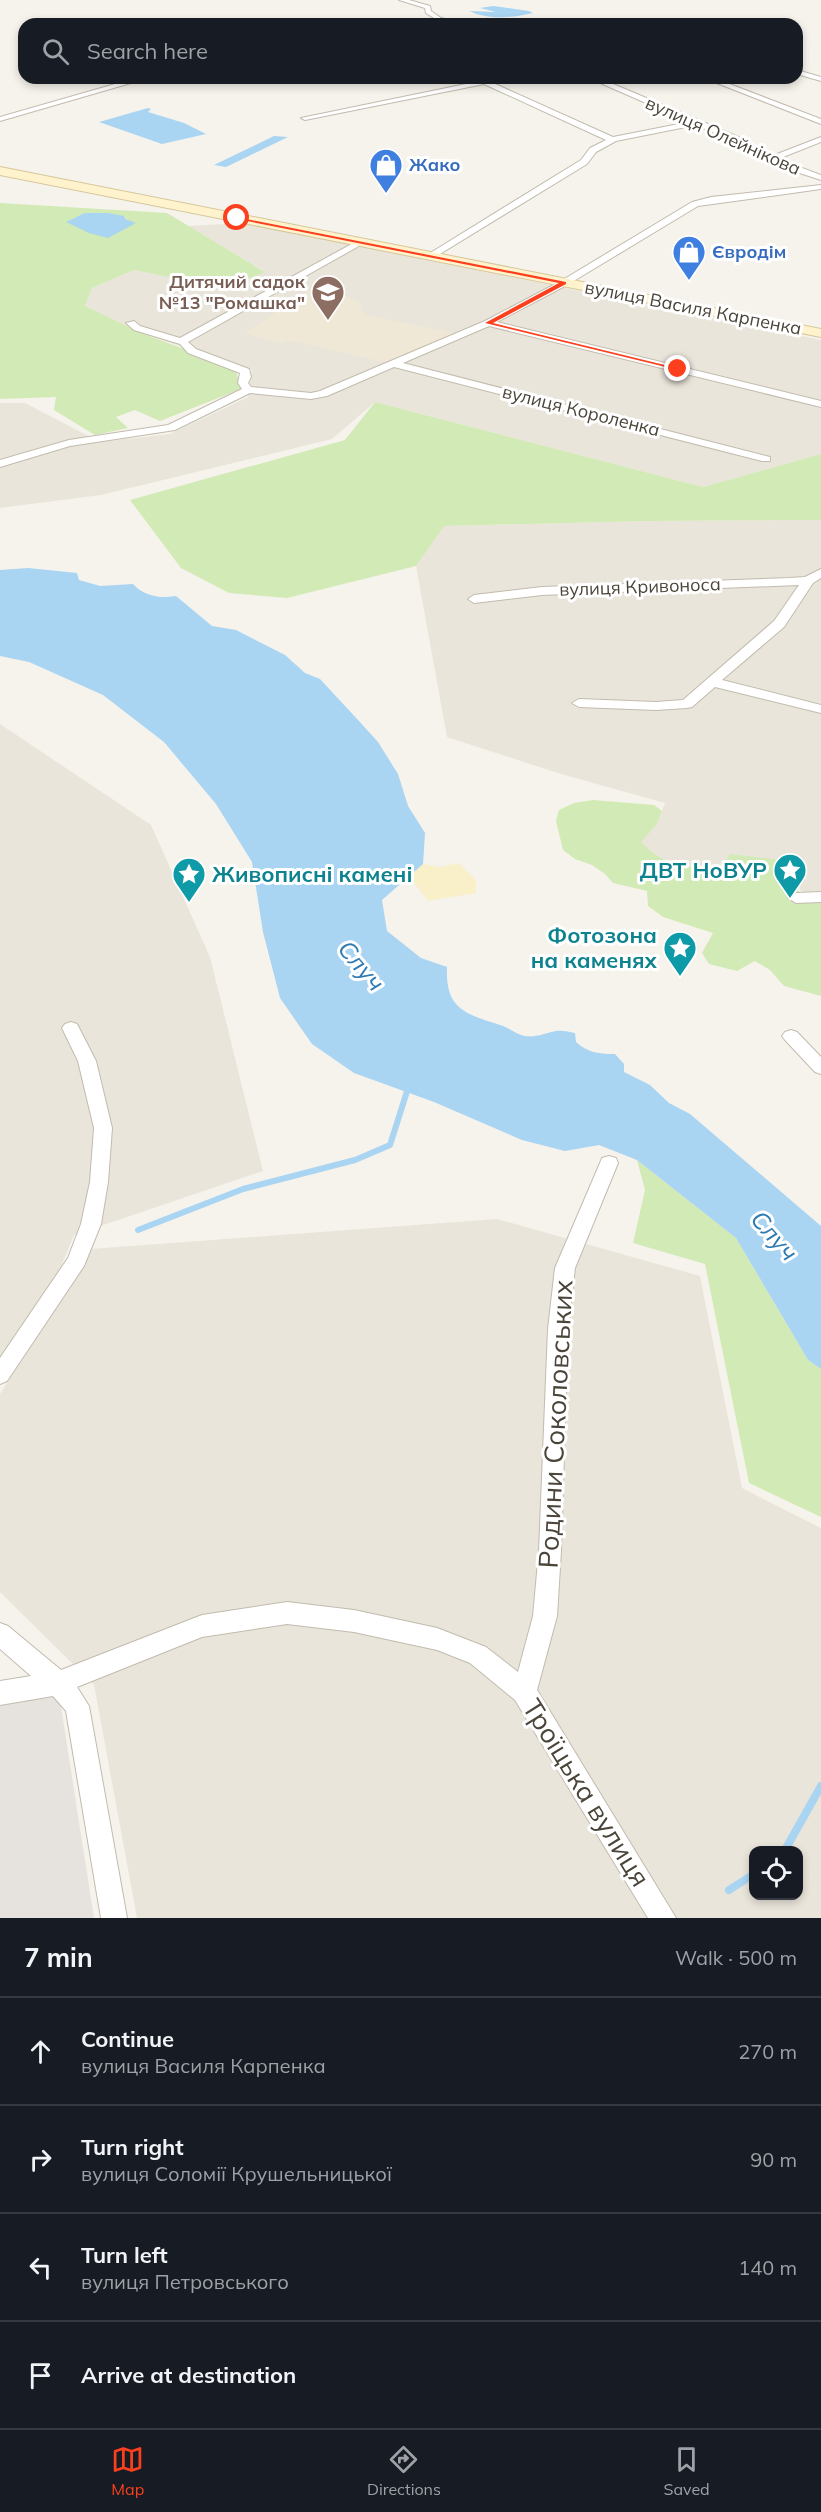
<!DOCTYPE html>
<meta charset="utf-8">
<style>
:root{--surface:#171b24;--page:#242831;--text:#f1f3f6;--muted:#9ea1a6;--line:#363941;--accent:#fc3f1d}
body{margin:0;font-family:Mulish,sans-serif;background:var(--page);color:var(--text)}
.controls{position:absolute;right:18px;bottom:18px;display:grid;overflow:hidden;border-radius:12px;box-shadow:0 3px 9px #0003}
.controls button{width:54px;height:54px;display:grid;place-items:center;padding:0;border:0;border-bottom:2px solid var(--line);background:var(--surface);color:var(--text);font:30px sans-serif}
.stop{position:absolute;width:18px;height:18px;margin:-14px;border:4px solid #fc3f1d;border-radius:50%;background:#fff}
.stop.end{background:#fc3f1d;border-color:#fff;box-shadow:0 2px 6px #0008}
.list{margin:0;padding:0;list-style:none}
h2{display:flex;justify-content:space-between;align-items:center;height:78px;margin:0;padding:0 24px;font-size:26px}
h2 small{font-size:20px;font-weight:400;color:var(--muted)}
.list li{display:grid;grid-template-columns:39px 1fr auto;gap:18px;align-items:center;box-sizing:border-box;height:108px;padding:0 24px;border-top:2px solid var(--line)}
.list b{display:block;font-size:22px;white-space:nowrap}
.list p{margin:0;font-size:20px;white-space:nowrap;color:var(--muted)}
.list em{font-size:20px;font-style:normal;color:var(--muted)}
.icon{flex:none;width:33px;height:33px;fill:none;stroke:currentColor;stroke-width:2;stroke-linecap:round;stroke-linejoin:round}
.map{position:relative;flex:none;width:821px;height:1918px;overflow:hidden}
.search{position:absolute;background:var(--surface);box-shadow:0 3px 9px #0003;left:18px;right:18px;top:18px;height:66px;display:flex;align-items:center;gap:15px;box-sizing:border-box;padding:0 21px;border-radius:18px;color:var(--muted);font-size:22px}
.sheet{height:510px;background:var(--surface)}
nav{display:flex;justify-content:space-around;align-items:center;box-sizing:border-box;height:84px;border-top:2px solid var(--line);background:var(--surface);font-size:16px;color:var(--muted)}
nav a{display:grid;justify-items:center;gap:3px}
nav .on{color:var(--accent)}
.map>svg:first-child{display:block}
</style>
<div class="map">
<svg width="821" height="1918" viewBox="0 0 821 1918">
<rect width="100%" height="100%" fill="#f6f3ec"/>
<!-- residential -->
<path fill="#eae5da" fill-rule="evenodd" d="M 247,223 L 821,340 L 821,454 L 703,487 L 375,402 L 332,439 L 101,495 L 0,508 L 0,403 L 25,403 L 100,442 L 170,434 L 248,397 L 252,370 L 144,334 L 85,306 L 92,288 L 134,270 L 227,289 L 264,271 L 188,226 Z
M 821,520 L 821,894 L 804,895 L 794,881 L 788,861 L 720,870 L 681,866 L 654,856 L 640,842 L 657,824 L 665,803 L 561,774 L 447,737 L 416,566 L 443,526 L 646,521 Z
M 0,724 L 151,825 L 210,957 L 263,1171 L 74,1235 L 55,1281 L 0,1364 Z
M 497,1219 L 700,1276 L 742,1488 L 821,1528 L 821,1918 L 137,1918 L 94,1685 L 0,1592 L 0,1394 L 91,1249 ZM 754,1850 L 798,1850 L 798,1896 L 754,1896 Z"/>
<!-- industrial -->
<path fill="#e6e2dd" d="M 59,1694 L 94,1918 L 0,1918 L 0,1703 Z"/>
<!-- education -->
<path fill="#efe8d6" d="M 312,288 L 359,301 L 362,312 L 366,315 L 454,333 L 451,337 L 389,363 L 287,340 L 280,343 L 245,333 Z"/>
<!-- green -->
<path fill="#d2eab5" d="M 0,203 L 167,213 L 265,272 L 227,289 L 134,270 L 92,288 L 85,306 L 144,334 L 235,368 L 241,389 L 160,421 L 135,410 L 116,417 L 128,428 L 95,435 L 54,410 L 56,397 L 0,399 Z
M 375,402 L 703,487 L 821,454 L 821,520 L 646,521 L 444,526 L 416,566 L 287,598 L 229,593 L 181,568 L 130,500 L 345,440 Z
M 593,800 L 654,805 L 662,811 L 657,824 L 641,842 C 666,868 686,866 720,870 L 730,854 L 789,861 L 794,881 L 804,903 L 821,903 L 821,996 L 784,986 L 770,970 L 755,961 L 737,971 L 709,964 L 702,953 L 713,933 L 663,917 L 648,906 L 647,891 L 613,883 L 605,874 L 592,865 L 575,859 L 563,850 L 556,821 L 559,810 L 574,803 Z
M 637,1160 L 736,1238 L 808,1360 L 821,1369 L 821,1517 L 749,1483 L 705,1264 L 633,1243 L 645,1190 Z"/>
<!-- sand -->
<path fill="#f9efc9" d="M 459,863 L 476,880 L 476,893 L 428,901 L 409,876 L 423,864 L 439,867 Z"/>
<!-- water -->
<path fill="#a9d4f2" d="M 493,6 L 529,11 L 533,13 C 512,18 489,20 469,11 L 496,12 L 480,8 Z
M 148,108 L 151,109 L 148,112 L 184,123 L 206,134 L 162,144 L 99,122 Z
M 274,136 L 288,137 L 226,167 L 214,165 Z
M 85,213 L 108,213 L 124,216 L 125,219 L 136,223 L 108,238 L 89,233 L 66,222 Z
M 28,568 L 77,573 L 79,580 L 100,586 L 133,584 C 144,596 160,599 176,596 L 212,626 L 236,630 L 285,655 L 305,673 L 320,679 L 358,720 L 378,742 L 398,774 L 408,806 L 425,833 L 423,864 L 382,900 L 387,931 L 421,958 L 447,967 C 445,1011 467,1014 503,1026 C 511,1029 517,1035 525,1036 C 536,1038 545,1033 556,1031 C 562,1030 569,1032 575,1033 L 576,1042 C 588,1053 600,1054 615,1054 L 624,1064 L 624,1072 L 650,1085 L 669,1103 L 690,1114 L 821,1226 L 821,1369 L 808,1360 L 736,1238 L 637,1160 L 599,1145 L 565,1151 L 522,1140 L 434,1102 L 354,1073 L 312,1044 L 280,998 L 263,932 L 252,862 L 216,804 L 164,742 L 103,695 L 29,662 L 0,656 L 0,570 Z"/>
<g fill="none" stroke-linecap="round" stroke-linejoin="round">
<!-- stream-far1 -->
<path stroke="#a9d4f2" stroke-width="6" d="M 138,1230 L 243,1189 L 355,1160 L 390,1145 L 409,1085"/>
<!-- stream -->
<path stroke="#a9d4f2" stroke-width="8" d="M 785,1850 L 821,1786
M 729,1890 L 754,1874"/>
<defs>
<path id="street" d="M 399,0 L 409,0 L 430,6 L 431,11 L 441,18 L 463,24 L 437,20 L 426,13 L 425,8 Z
M 797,70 L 821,77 L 821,81 L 797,74 Z
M 136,78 L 148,78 L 0,121 L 0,117 Z
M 495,78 L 510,78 L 493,83 L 613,137 L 689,122 L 589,78 L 599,78 L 741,138 L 772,156 L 821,137 L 821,142 L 778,159 L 821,175 L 821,180 L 778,166 L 735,142 L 696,125 L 616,141 L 596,152 L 587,164 L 430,260 L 426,257 L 427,255 L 581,160 L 590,148 L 606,140 L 484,84 L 305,120 L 301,118 Z
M 704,78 L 714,78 L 821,119 L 821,124 Z
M 821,185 L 821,189 L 698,206 L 567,285 L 497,322 L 821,401 L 821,407 L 489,326 L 403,363 L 770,457 L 770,461 L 762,461 L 394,367 L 327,396 L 311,399 L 250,393 L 175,430 L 70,446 L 0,467 L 0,460 L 69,440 L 168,425 L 242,389 L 238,383 L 240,373 L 188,353 L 180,344 L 134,330 L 126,323 L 134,321 L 140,326 L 180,338 L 359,240 L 366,242 L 188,342 L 196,349 L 249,369 L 251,377 L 248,383 L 251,387 L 311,393 L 320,391 L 485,321 L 561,281 L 692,202 L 711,197 Z
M 821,569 L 821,578 L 813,583 L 784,627 L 722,680 L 821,705 L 821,713 L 715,687 L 692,707 L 687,708 L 656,710 L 579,707 L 572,703 L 579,699 L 656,702 L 683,700 L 774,621 L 799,585 L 542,595 L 474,603 L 468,599 L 474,595 L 542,587 L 789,578 L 805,577 Z
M 821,892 L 821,902 L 796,903 L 788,898 L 796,893 Z
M 71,1022 L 77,1024 L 96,1061 L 112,1128 L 108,1182 L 101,1224 L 84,1266 L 7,1381 L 0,1384 L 0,1358 L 68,1258 L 81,1224 L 90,1182 L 94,1128 L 78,1061 L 62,1028 L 65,1024 Z
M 791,1030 L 797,1032 L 821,1057 L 821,1074 L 815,1072 L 785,1040 L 782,1036 L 785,1032 Z
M 609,1156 L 616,1158 L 618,1163 L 575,1268 L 568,1329 L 561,1551 L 557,1616 L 537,1690 L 676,1918 L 648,1918 L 515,1700 L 470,1663 L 437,1650 L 354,1632 L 287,1624 L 202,1637 L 77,1687 L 89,1706 L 127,1918 L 101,1918 L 66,1711 L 53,1696 L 0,1705 L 0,1681 L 31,1676 L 0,1649 L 0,1623 L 8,1626 L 61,1670 L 202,1615 L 287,1602 L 354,1610 L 437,1628 L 486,1647 L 518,1672 L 533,1616 L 539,1551 L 548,1329 L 555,1268 L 600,1163 L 602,1158 Z"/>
<path id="secondary" d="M 0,167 L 821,329 L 821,337 L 0,175 Z"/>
</defs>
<!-- street casing -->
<use href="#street" stroke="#c2bbae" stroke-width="2"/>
<!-- secondary casing -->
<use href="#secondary" stroke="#d6c79b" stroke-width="2"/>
<!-- street -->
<use href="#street" fill="#fff" fill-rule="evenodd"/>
<!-- secondary -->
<use href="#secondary" fill="#fff3cd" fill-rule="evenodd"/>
</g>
<!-- route -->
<path fill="#fc3f1d" d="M 236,217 L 566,282 L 566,284 L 493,323 L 681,369 L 678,370 L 485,323 L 559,283 L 237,219 Z"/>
<!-- icons -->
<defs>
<symbol id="shop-pin" viewBox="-11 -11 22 30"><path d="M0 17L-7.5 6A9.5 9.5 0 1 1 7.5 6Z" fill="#3f7fe0" stroke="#fff"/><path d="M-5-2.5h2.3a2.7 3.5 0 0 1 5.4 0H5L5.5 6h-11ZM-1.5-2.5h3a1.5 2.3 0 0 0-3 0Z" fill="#fff"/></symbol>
<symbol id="school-pin" viewBox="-11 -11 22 30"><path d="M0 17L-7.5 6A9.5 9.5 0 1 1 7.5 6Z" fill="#8d6e63" stroke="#fff"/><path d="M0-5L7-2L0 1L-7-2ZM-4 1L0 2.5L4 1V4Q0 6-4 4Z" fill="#fff"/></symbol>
<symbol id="sight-pin" viewBox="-11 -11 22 30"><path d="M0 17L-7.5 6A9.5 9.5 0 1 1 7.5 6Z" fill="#0f9aa8" stroke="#fff"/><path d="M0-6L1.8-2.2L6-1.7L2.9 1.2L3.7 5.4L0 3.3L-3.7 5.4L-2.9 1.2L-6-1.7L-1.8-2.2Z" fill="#fff"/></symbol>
</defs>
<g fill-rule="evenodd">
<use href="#shop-pin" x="367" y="146" width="38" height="52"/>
<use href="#shop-pin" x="670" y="233" width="38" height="52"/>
<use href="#school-pin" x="309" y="273" width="38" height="52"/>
<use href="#sight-pin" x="771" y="851" width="38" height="52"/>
<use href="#sight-pin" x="170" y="855" width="38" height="52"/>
<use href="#sight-pin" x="661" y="929" width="38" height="52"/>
</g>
<g text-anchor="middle" stroke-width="6" stroke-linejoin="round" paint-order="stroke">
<!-- far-street labels -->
<g font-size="18" fill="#4b4439" stroke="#fff">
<text transform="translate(723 136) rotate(24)" y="6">вулиця Олейнікова</text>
<text transform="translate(693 308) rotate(11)" y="6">вулиця Василя Карпенка</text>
<text transform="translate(581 411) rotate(14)" y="6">вулиця Короленка</text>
<text transform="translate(640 587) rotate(-2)" y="6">вулиця Кривоноса</text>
</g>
<!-- far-shop labels -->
<g font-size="18" font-weight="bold" fill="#366cbe" stroke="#fff" text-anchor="start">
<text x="409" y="171">Жако</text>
<text x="712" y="258">Євродім</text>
</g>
<!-- far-education labels -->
<g font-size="18" font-weight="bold" fill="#785e54" stroke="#fff" text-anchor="end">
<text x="305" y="288">Дитячий садок<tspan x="305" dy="21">№13 "Ромашка"</tspan></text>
</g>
<!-- culture labels -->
<g font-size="22" font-weight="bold" fill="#0d838f" stroke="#fff" text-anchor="end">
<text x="767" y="878">ДВТ НоВУР</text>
<text x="212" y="882" text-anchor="start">Живописні камені</text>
<text x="657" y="943">Фотозона<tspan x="657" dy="25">на каменях</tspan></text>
</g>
<!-- water labels -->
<g font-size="24" font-style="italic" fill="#2e7ab2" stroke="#fff">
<text transform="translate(361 966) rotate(50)" y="8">Случ</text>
<text transform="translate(774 1236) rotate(49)" y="8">Случ</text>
</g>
<!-- near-street labels -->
<g font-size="27" fill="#4b4439" stroke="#fff">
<text transform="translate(556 1424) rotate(-87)" y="9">Родини Соколовських</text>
<text transform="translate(586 1793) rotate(58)" y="9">Троїцька вулиця</text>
</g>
</g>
</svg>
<div class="controls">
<button><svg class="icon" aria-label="locate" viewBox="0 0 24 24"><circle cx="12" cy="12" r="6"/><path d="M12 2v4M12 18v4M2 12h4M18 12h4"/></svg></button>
</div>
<div class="stop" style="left:237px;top:218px"></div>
<div class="stop end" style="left:678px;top:369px"></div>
<div class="search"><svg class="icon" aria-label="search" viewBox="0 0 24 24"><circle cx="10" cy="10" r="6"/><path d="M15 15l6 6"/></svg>Search here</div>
</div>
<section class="sheet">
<h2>7 min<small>Walk · 500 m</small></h2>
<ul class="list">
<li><svg class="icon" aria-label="ahead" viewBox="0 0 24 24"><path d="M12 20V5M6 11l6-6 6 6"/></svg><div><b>Continue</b><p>вулиця Василя Карпенка</p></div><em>270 m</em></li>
<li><svg class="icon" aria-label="right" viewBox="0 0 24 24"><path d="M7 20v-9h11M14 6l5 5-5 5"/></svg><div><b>Turn right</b><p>вулиця Соломії Крушельницької</p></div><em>90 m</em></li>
<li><svg class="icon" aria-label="left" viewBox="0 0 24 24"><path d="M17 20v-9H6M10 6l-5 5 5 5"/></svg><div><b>Turn left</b><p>вулиця Петровського</p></div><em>140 m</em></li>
<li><svg class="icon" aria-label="arrive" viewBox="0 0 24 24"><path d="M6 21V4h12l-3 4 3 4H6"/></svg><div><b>Arrive at destination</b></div></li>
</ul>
</section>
<nav>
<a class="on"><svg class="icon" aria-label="map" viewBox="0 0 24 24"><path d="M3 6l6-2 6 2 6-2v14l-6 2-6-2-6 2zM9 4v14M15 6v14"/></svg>Map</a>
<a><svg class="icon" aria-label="directions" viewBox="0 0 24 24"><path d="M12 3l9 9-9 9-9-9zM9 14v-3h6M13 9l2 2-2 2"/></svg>Directions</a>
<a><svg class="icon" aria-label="saved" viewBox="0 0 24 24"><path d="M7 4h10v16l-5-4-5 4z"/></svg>Saved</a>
</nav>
